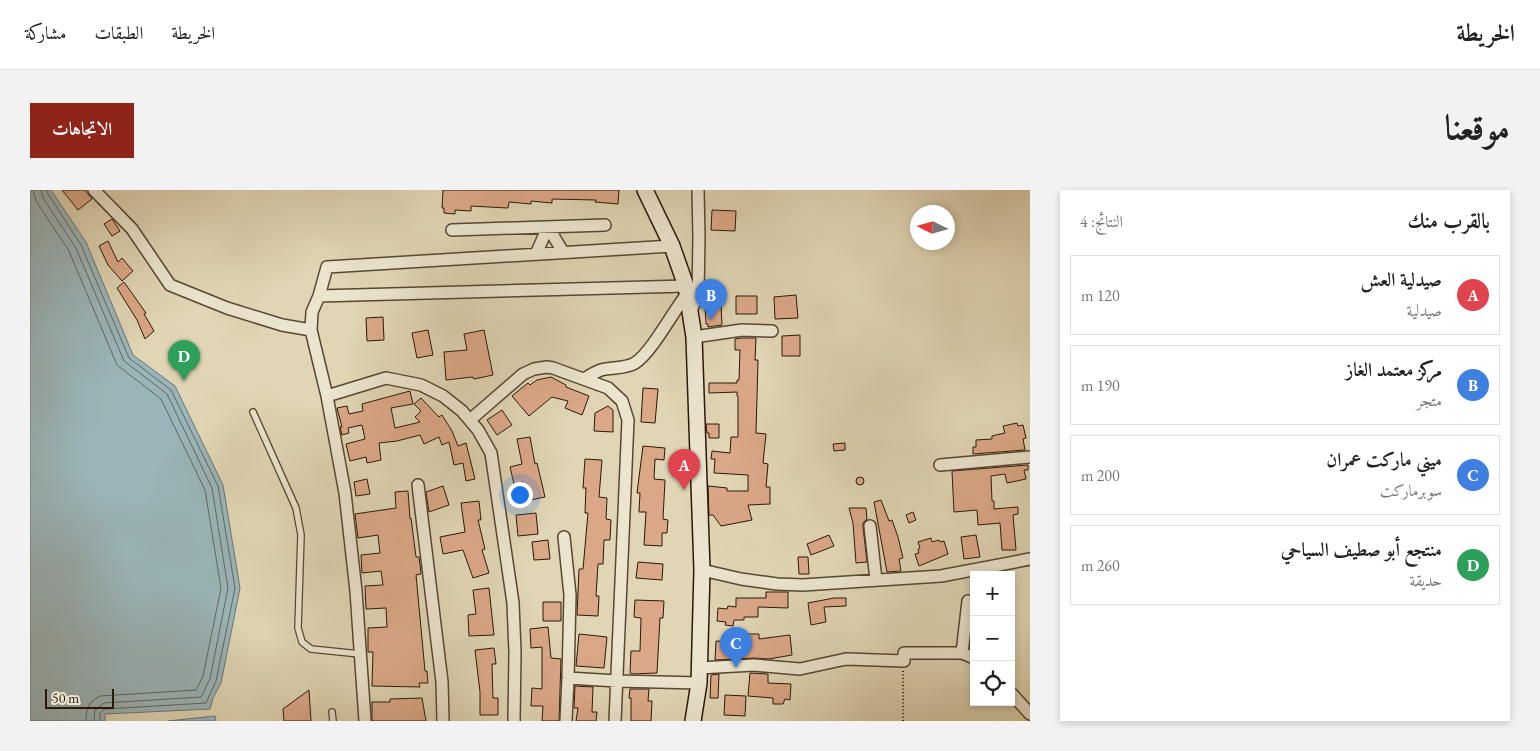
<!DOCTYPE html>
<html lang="ar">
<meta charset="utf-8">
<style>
:root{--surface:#fff;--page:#f2f2f2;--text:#222;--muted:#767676;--line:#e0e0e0;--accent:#8f2418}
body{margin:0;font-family:"EB Garamond",Amiri,serif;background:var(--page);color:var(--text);direction:rtl}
.controls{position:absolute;right:15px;bottom:15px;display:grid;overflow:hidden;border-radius:0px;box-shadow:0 2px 8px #0003}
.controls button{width:45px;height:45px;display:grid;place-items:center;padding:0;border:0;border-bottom:1px solid var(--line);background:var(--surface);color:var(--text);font:25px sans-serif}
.compass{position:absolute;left:880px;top:15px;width:45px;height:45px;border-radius:50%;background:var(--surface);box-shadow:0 2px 8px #0003;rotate:275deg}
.scale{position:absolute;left:15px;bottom:12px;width:69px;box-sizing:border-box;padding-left:5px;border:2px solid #2b1807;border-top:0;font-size:14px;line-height:18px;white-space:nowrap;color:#2b1807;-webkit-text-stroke:4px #ebe4ce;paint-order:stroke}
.you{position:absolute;left:489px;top:304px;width:18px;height:18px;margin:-12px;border:4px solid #fff;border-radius:50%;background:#1a73e8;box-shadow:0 0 0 8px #1a73e833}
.badge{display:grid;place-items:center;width:32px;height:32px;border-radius:50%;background:var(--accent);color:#fff;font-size:16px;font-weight:700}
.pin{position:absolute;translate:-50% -41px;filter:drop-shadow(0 1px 2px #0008)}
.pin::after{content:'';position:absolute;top:26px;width:18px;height:15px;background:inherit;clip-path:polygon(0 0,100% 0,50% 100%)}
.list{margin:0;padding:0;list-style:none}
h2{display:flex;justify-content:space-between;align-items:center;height:65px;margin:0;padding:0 20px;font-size:21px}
h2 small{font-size:16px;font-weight:400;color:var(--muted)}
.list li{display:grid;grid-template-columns:32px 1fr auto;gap:15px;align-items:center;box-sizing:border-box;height:80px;margin:0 10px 10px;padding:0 10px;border:1px solid var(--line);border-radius:0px}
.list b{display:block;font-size:19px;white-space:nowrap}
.list p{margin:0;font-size:16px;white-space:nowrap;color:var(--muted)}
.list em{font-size:16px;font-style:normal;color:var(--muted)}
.icon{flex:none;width:28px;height:28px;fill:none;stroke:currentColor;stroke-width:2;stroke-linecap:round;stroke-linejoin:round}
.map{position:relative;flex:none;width:1000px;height:531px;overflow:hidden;direction:ltr;border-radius:0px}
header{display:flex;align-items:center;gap:30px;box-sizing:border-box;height:70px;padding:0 25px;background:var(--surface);border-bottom:1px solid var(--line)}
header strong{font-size:24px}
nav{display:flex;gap:28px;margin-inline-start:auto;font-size:18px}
.intro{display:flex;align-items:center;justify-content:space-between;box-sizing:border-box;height:120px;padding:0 30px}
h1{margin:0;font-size:35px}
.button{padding:12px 22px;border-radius:0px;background:var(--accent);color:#fff;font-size:18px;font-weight:700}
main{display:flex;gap:30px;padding:0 30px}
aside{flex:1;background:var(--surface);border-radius:0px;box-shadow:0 2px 8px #0003}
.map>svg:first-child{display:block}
</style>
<header>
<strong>الخريطة</strong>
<nav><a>الخريطة</a><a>الطبقات</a><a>مشاركة</a></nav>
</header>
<div class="intro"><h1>موقعنا</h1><a class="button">الاتجاهات</a></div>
<main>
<aside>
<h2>بالقرب منك<small>النتائج: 4</small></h2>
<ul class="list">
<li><span class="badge" style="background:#e0444e">A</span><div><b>صيدلية العش</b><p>صيدلية</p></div><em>120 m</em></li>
<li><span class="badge" style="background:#3f7fe0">B</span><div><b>مركز معتمد الغاز</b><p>متجر</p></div><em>190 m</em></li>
<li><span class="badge" style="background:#3f7fe0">C</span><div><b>ميني ماركت عمران</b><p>سوبرماركت</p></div><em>200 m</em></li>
<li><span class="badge" style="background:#2e9e5b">D</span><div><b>منتجع أبو صطيف السياحي</b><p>حديقة</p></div><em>260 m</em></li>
</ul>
</aside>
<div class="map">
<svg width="1000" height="531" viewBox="0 0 1000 531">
<rect width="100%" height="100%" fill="#e0d5b4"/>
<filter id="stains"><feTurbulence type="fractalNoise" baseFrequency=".004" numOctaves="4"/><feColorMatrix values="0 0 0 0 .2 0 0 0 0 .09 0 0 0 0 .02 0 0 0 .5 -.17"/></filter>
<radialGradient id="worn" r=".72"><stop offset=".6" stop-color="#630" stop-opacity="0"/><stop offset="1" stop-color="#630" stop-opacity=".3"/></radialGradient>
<!-- water -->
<path fill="#9ab5b9" stroke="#6e7672" d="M 0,0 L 21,0 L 56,52 L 103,165 L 145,196 L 193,295 L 210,398 L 191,493 L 183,508 L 180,519 L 75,524 L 75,531 L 0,531 Z
M 185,526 L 186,531 L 138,531 Z"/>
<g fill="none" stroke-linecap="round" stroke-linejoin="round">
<!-- shore -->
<path stroke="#626660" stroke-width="1" d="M 3,0 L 6,11 L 39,61 L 87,175 L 131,209 L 175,300 L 191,398 L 173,486 L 166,500 L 70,506 C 59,511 56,519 56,531
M 11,0 L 13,8 L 46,58 L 94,171 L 137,204 L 182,298 L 198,398 L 180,489 L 171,507 L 74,513 L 65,520 L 64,531
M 17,0 L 18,4 L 51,55 L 99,168 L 141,200 L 188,296 L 205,398 L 186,491 L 176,513 L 75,519 L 70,523 L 70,531"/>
</g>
<!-- building -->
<path fill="#dba887" stroke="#2b1807" d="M 32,0 L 55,0 L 62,9 L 48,20 Z
M 413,0 L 589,0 L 588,14 L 565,12 L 566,10 L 522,9 L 522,13 L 501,11 L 501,14 L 479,12 L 478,18 L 441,16 L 441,21 L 425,20 L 425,24 L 414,23 L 414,18 L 412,18 Z
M 682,20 L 706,21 L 705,41 L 681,40 Z
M 82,29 L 90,41 L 82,46 L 74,34 Z
M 78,51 L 88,72 L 92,68 L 103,81 L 92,91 L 78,75 L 69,56 Z
M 94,92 L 116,123 L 114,124 L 124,141 L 115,149 L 107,130 L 87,98 Z
M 766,105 L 768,128 L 745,129 L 744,107 Z
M 706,106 L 727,106 L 727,124 L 706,124 Z
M 691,114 L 692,135 L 678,137 L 678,134 L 676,134 L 675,115 Z
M 353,127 L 354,150 L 337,151 L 336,128 Z
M 398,140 L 403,165 L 387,168 L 382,143 Z
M 454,140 L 463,185 L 444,189 L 443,187 L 416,190 L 414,162 L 437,160 L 434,144 Z
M 770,145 L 770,166 L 752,166 L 752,146 Z
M 712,148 L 726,148 L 725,170 L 728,170 L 726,243 L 736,244 L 733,273 L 738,274 L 736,297 L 740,297 L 740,314 L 718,315 L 722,330 L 691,336 L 683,325 L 679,325 L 678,296 L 697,298 L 697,301 L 718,301 L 718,285 L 684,283 L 685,269 L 681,269 L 682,261 L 700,263 L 701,247 L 708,247 L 708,206 L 707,206 L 707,202 L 679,203 L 679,193 L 707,193 L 707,190 L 709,190 L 710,160 L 705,160 L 705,149 Z
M 521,187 L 536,195 L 536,197 L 559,206 L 552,225 L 535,218 L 538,211 L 522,207 L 499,226 L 482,206 L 498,193 L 500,195 L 507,190 Z
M 613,198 L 628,199 L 625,233 L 611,232 Z
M 380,201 L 383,214 L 361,218 L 365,238 L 390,232 L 385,227 L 391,221 L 384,214 L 391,208 L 409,227 L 412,225 L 422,241 L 428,256 L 436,253 L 445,289 L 436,291 L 433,273 L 424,275 L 419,252 L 412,255 L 409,247 L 394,254 L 390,245 L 367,251 L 349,253 L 351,270 L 337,273 L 336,267 L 320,271 L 316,254 L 335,249 L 332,235 L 318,238 L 319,243 L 312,245 L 310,237 L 312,237 L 307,218 L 317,216 L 319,224 L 333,221 L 332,214 Z
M 578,216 L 583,220 L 583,242 L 564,241 L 565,223 Z
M 472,220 L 482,235 L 467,245 L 457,230 Z
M 987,233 L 988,236 L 993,235 L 996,248 L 993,249 L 995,260 L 943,264 L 943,257 L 946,257 L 946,250 L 962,249 L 962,246 L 975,243 L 973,236 Z
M 676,234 L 689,234 L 689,248 L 679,248 L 679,243 L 677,243 Z
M 500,247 L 505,274 L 507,273 L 515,307 L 496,311 L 493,292 L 484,294 L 480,277 L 492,274 L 487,249 Z
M 815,253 L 815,260 L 804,261 L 803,254 Z
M 613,256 L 635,258 L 634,270 L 625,269 L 624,289 L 635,290 L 633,329 L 638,330 L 637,343 L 632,343 L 632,356 L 614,355 L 616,322 L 609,322 L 610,303 L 607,303 Z
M 555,269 L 572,270 L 569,307 L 577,308 L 576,329 L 581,330 L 580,350 L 574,350 L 573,374 L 568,374 L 566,406 L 569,406 L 568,426 L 547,425 L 549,379 L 553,379 L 558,323 L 555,323 L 556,298 L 553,298 Z
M 998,275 L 998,280 L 994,280 L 996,289 L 977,293 L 975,284 L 961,286 L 962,311 L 964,311 L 964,319 L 988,317 L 988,324 L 983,325 L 986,360 L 972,360 L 970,333 L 948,335 L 947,320 L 924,322 L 922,281 Z
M826 291a4 4 0 1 1 8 0a4 4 0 1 1-8 0Z
M 337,289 L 340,304 L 326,306 L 324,292 Z
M 413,296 L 419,315 L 399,322 L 396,302 Z
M 378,301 L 380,329 L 381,328 L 386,367 L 389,367 L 391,382 L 391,384 L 386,385 L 395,481 L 397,481 L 398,493 L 389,493 L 390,497 L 342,496 L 343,462 L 338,462 L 338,438 L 357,437 L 356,418 L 336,419 L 335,396 L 353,395 L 351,381 L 332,383 L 331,365 L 350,363 L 348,345 L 328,348 L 325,324 L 366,318 L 365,302 Z
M 851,310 L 859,331 L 862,330 L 868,347 L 873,368 L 869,369 L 871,381 L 857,382 L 844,312 Z
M 449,311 L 451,330 L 448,330 L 455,359 L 452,360 L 459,383 L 443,388 L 433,360 L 413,364 L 410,347 L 435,342 L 431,313 Z
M 819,318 L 836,318 L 837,329 L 833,333 L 833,337 L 837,372 L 826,373 L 823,333 Z
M 883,322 L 886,330 L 879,333 L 876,325 Z
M 506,323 L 508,344 L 488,346 L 486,325 Z
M 799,345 L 804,356 L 781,365 L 777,354 Z
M 946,345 L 950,367 L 934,369 L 931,347 Z
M 901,348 L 902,352 L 909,350 L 910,352 L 914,351 L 918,364 L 889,376 L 885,364 L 889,363 L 888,359 L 890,358 L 888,352 Z
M 518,350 L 520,369 L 504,370 L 502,352 Z
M 768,367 L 778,367 L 779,384 L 769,384 Z
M 608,372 L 633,374 L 632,390 L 606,388 Z
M 459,398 L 464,445 L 439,446 L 438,425 L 446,424 L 443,400 Z
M 736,402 L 758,402 L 758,418 L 728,417 L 728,427 L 714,427 L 714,430 L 704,430 L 703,436 L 695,435 L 696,432 L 687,431 L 688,418 L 697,419 L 698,416 L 706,417 L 706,408 L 736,408 Z
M 804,408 L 816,408 L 816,416 L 794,417 L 796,432 L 781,435 L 778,413 Z
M 605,410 L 634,411 L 633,428 L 630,428 L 627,483 L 602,484 L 600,483 L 601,461 L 610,461 L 611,428 L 604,427 Z
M 513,412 L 531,412 L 531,431 L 513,431 Z
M 518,437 L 521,468 L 531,469 L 529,531 L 512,531 L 513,516 L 501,516 L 502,498 L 512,499 L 512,457 L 501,458 L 500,439 Z
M 549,444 L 577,447 L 574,478 L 546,476 Z
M 709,444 L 729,444 L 729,449 L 760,445 L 762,465 L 739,469 L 724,468 L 685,470 L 686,451 L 709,452 Z
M 464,458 L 466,474 L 462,474 L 463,508 L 468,508 L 468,525 L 450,525 L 450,502 L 445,460 Z
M 720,483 L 738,484 L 738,493 L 761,494 L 760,510 L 755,509 L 753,514 L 743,514 L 743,508 L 718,506 Z
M 689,484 L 688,508 L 680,508 L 681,485 Z
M 545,496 L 563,497 L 562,522 L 567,522 L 566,531 L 546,531 L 548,518 L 544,518 Z
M 600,499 L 619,499 L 618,511 L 622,511 L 621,531 L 601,531 L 601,508 L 599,508 Z
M 279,500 L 281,531 L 254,531 L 253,519 Z
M 695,505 L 716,506 L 715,526 L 694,525 Z
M 392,508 L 396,531 L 342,531 L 342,512 L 360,512 L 360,509 Z"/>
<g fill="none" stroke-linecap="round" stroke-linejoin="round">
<defs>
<path id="lane" d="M 223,222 L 266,318 L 271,345 L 268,438 L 272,452 L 281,459 L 330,464
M 302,522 L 303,531"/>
<path id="street" d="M 64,0 L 102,39 L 140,95 L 197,118 L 252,135 L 281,140
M 422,40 L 575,35
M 506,64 L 518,37 L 533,62
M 289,106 L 656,96
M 660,122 L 668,106 L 669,46 L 668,0
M 664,147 L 712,140 L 742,141
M 554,189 C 559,186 565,182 571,180 C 582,177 595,179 605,173 C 621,163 643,122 656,105
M 297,206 L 356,188 L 391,195 L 413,206 L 432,221 L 448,240 L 461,263 L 483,413 L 485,462 L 484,531
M 440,230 L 493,184 L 504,179 L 517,177 L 523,178 L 578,198 L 592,211 L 598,230 L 585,531
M 910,275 L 1000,267
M 388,295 L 412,492 L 413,531
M 840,336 L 846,390
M 534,347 L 540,405 L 538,488 L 536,531
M 672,380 L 711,389 L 747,394 L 773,395 L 911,386 L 1000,369
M 932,463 L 938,411
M 669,478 L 724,475 L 770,479 L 816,469 L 874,471 L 874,463 L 932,463 L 944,468
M 538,488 L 587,491 L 669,493
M 981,503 L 1000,524
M 335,531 L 326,401 L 315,303 L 297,206 L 281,140 L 282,122 L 289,106 L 297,77 L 642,56"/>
<path id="secondary" d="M 615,0 L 642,56 L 656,96 L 664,147 L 672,380 L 669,493 L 663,531"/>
</defs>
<!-- lane casing -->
<use href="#lane" stroke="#584732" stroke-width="8"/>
<!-- street casing -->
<use href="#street" stroke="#584732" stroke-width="14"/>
<!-- secondary casing -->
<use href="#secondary" stroke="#2b1807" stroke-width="18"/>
<!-- path -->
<path stroke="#2b1807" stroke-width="2" stroke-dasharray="1 2.5" stroke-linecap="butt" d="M 873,531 L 873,481"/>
<!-- lane -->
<use href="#lane" stroke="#ebe4ce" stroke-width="5.5"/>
<!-- street -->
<use href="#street" stroke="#ebe4ce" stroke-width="11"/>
<!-- secondary -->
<use href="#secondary" stroke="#ebe4ce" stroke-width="15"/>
</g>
<rect width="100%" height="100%" filter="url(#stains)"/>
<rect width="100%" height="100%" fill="url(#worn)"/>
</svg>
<div class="controls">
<button>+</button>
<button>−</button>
<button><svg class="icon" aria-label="locate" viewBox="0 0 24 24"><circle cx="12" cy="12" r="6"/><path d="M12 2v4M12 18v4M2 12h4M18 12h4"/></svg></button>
</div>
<svg class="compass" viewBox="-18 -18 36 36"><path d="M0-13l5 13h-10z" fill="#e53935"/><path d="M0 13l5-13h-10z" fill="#767676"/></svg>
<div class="scale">50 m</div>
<div class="you"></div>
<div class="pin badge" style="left:654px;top:300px;background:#e0444e">A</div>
<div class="pin badge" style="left:681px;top:130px;background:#3f7fe0">B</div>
<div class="pin badge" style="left:706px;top:478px;background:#3f7fe0">C</div>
<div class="pin badge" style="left:154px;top:191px;background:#2e9e5b">D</div>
</div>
</main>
